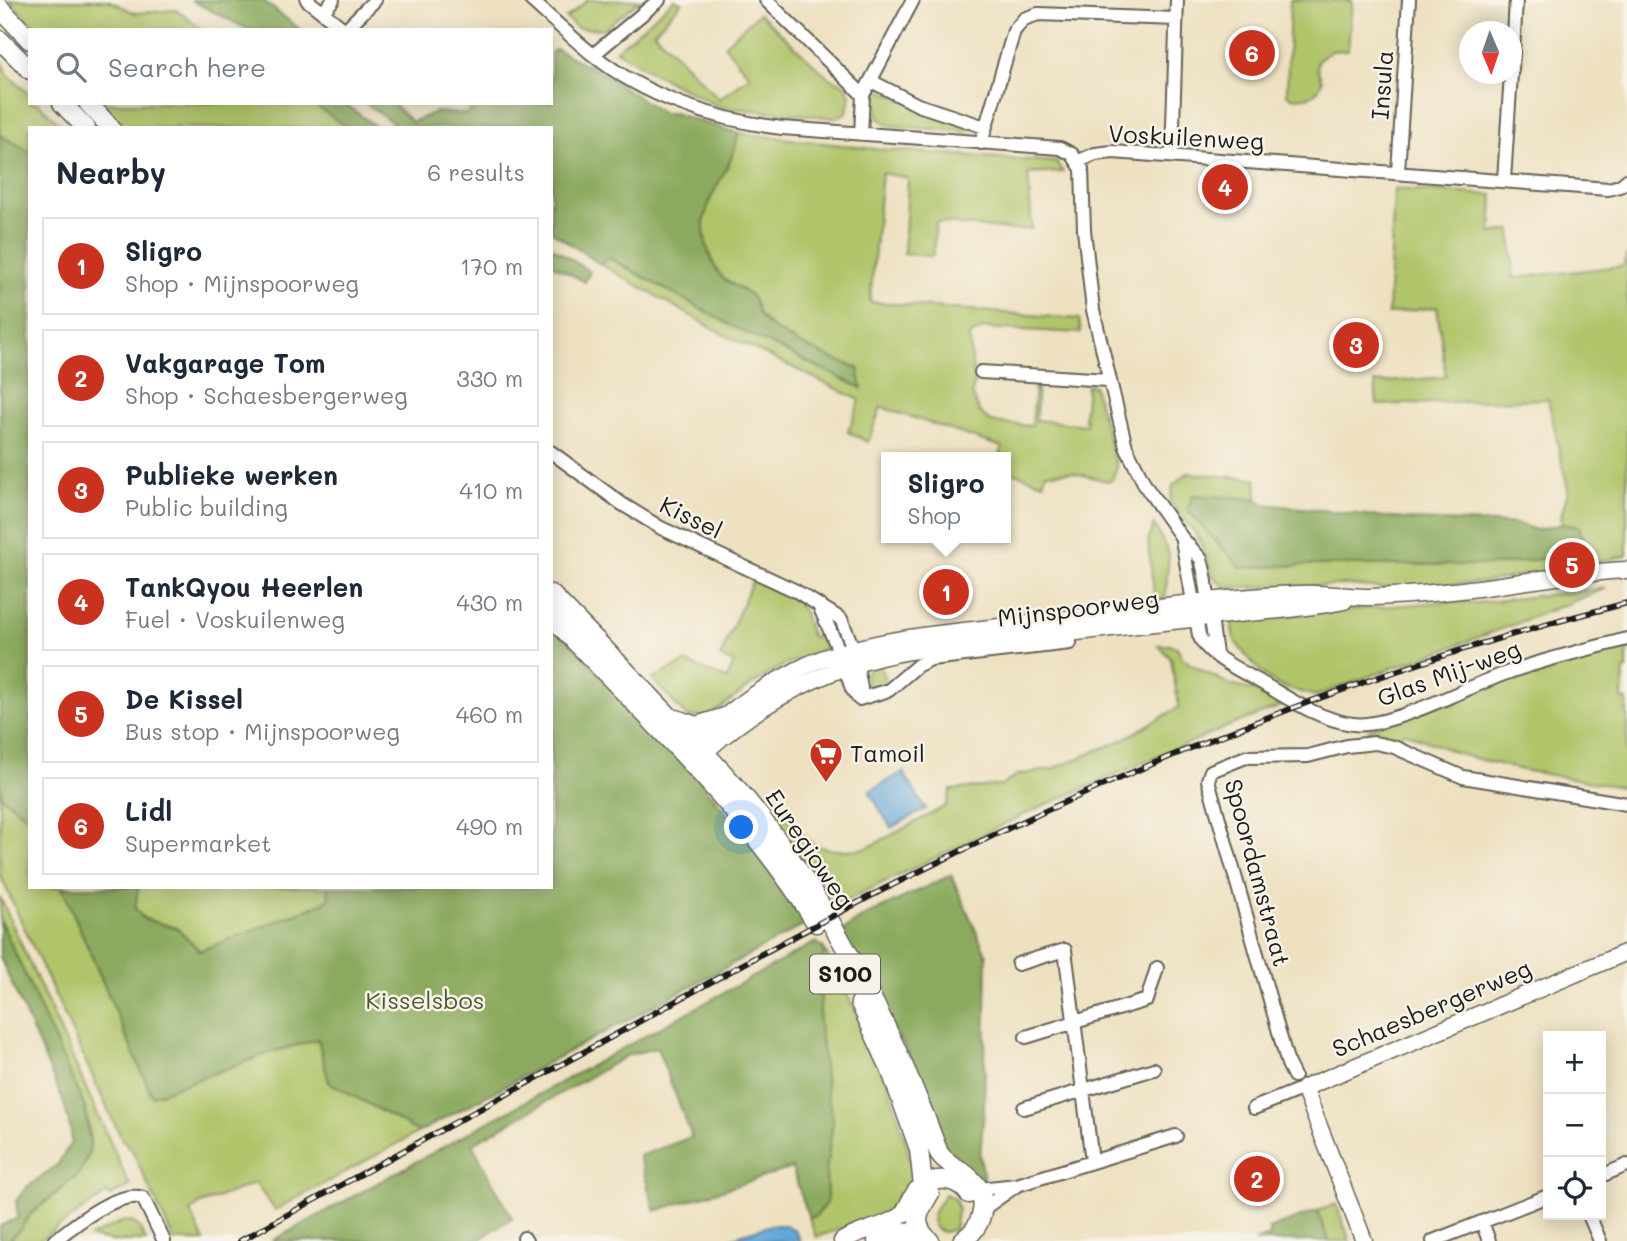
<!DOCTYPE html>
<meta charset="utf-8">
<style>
:root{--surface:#fff;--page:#f2f2f3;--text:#1f2937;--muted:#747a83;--line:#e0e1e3;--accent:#c8321e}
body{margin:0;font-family:Mali,sans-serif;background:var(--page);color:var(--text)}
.controls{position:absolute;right:21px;bottom:21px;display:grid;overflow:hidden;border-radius:0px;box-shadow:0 4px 18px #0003}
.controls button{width:63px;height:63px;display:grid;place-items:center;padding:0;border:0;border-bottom:2px solid var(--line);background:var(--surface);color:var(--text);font:35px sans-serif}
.compass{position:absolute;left:1459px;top:21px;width:63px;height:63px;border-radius:50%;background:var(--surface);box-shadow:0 4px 18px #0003;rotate:178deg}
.you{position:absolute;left:742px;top:828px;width:24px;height:24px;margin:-18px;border:5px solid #fff;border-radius:50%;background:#1a73e8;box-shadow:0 0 0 10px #1a73e833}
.badge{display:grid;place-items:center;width:46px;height:46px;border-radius:50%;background:var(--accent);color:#fff;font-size:23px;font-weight:700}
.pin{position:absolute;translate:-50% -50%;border:4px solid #fff;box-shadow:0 2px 7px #0006}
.popup{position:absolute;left:881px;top:452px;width:130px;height:91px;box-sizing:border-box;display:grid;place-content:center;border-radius:0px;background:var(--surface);filter:drop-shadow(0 2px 5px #0005);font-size:23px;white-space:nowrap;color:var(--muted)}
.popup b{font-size:26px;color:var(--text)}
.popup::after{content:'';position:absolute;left:50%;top:100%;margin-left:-14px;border:14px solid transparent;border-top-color:var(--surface)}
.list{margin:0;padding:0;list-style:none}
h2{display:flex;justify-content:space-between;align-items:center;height:91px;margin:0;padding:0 28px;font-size:30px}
h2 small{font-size:23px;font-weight:400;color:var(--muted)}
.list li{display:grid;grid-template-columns:46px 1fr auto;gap:21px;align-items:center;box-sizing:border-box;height:98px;margin:0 14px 14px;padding:0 14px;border:2px solid var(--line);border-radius:0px}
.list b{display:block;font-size:26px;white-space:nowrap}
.list p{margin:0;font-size:23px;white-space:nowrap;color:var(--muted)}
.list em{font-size:23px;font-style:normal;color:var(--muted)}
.icon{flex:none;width:38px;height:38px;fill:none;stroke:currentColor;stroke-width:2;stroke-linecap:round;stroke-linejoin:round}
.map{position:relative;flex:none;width:1627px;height:1241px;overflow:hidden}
.search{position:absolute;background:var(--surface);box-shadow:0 4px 18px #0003;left:28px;top:28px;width:525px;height:77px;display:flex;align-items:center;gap:18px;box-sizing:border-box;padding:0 24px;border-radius:0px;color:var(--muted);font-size:26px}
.panel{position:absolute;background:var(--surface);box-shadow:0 4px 18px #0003;left:28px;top:126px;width:525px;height:763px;border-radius:0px}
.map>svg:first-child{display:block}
</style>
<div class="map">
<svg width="1627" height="1241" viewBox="0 0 1627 1241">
<rect width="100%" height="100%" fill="#f7f3e8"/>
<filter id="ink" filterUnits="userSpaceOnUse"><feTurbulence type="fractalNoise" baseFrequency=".0143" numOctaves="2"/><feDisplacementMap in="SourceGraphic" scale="14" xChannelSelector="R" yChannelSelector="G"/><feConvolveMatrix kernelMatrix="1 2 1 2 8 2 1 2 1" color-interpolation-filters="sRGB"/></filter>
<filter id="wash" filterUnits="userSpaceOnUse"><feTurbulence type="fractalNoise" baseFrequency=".00686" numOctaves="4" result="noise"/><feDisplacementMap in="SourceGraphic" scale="28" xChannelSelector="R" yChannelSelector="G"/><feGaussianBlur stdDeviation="1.57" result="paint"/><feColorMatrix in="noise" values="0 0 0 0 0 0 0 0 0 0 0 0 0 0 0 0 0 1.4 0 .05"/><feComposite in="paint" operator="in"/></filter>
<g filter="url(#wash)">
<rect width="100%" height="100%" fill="#eee1c1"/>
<!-- green -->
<path fill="#b0c56a" stroke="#667043" stroke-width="2" d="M 9,0 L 108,0 L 135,13 L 176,10 L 203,30 L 39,30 Z
M 588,0 L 641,0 L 603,29 L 577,28 L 566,18 Z
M 674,0 L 682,2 L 654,32 L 719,99 L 750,76 L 724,45 L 759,13 L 829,78 L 846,85 L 850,95 L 847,112 L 837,118 L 719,107 L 655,74 L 616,50 Z
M 1290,0 L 1352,1 L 1348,50 L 1331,51 L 1318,60 L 1317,68 L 1322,81 C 1316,99 1308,97 1291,98 L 1287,94 Z
M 0,60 L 8,75 L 30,95 L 30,103 L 38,103 L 64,128 L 30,128 L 30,152 L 0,135 Z
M 877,89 L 973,127 L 967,132 L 887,125 L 877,117 Z
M 103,103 L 312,103 L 348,128 L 120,128 Z
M 738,133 L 875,149 L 1056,162 L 1063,172 L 1028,174 L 1032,229 L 1010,230 L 936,222 L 933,256 L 904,254 L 908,178 L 882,173 L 870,302 L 1079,319 L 1081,333 L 984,328 L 969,336 L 974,380 L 972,394 L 979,411 L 991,422 L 1032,426 L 1035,382 L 1038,382 L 1036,420 L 1086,425 L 1087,420 L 1084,419 L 1087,385 L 1094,386 L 1117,467 L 1112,480 L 1107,481 L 1071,472 L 1046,473 L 1043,483 L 1006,470 L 1006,457 L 1000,457 L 1002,447 L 881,407 L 868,442 L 848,432 L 860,400 L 723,334 L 600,264 L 609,258 L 735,327 L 861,388 L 858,368 C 833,360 780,338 763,319 C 756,311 754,301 745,292 C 739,286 729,284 723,278 C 711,265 703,240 704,222 C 708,189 735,165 738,133 Z
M 1394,189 L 1493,195 L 1491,233 L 1511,230 L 1514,278 L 1623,266 L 1627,254 L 1627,556 L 1485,582 L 1392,589 L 1345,585 L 1228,588 C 1205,577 1210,562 1200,542 C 1193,528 1179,514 1170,501 L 1173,486 L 1187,473 L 1256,479 L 1257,499 L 1193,495 L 1241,568 L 1304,565 L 1499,565 L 1587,552 L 1579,527 L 1562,524 C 1559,512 1567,502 1568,489 L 1548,399 L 1377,405 L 1375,383 L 1446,377 L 1437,307 L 1388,314 Z
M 1154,524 L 1169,554 L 1165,599 L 1155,603 L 1148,541 Z
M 753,579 L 796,601 L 804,613 L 811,636 L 822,639 L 826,645 C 818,657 799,658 786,664 C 759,678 735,697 711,715 L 706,717 L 687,717 L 652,679 L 685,662 L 727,679 L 734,663 L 720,657 Z
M 1607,588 L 1515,624 L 1315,696 C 1301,691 1287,690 1274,683 C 1266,678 1237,647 1234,638 C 1232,633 1232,627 1232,621 L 1235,620 L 1452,601 L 1477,603 Z
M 1627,644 L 1627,669 L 1624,670 L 1622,699 L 1627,700 L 1627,788 L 1522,770 L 1462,755 L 1404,732 L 1400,740 L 1373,735 L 1368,729 L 1506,679 Z
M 1158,645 L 1171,645 L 1178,648 L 1181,656 L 1190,664 L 1230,685 L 1261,692 L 1287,704 L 1229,726 L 1038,808 L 853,897 L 830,912 L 803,859 L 770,813 L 776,809 C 790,816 797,828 808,840 C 820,852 850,851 867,848 L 946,806 L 951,790 L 1002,785 L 1017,775 L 1053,769 L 1122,740 L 1179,707 L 1171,659 Z
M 879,663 L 887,685 L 867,688 C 864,674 865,669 879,663 Z
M 0,783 L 3,798 L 30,819 L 30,887 L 62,887 L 152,1096 L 269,1053 L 318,1039 L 329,1082 L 419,1132 L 275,1210 L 255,1183 L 198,1205 L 190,1212 L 204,1241 L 174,1241 L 133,1152 L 121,1137 L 108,1110 L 0,875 Z
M 138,887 L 328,887 L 329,898 L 323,903 L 200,951 L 177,928 L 144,919 L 135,909 Z
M 0,897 L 130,1186 L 110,1196 L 107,1193 L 38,1241 L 9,1241 C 18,1232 24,1220 34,1211 C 54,1193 87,1177 90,1146 C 91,1134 87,1120 85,1108 L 0,920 Z
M 824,949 L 882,1064 L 907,1146 L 914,1178 L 892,1212 L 816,1237 L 809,1218 L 817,1215 L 827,1201 L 826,1170 L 833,1122 L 827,1093 L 819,1022 Z
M 944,1194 L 954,1198 L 958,1207 L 954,1230 L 944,1232 L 937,1230 C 925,1216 939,1207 944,1194 Z
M 1336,1204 L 1350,1241 L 1329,1241 L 1317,1211 Z
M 131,1221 L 139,1227 L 146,1241 L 112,1241 L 90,1237 L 121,1222 Z"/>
<!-- forest -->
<path fill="#8caa5e" stroke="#54633d" stroke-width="2" d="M 191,0 L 262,0 L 301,30 L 249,30 Z
M 556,49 L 604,74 L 662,113 L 673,113 L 738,133 C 735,166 708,189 704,223 C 703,240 711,265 723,278 C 731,286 742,288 750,295 C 757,302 756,312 762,319 C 778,337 834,360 858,368 L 862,388 L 734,327 L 609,258 L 600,264 L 551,231 L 551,128 L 400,128 L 365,103 L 392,103 L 412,122 L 435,112 L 467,114 L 476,103 L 551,103 L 551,53 Z
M 312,103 L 344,103 L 378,128 L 348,128 Z
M 0,135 L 30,152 L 30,819 L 2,797 L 0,783 Z
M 551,246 L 590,272 L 585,282 L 551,264 Z
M 1193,495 L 1257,499 L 1264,504 L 1413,520 L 1517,524 L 1537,530 L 1562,524 L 1579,527 L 1588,552 L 1499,565 L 1304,565 L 1241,568 L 1187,510 Z
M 551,623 L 701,780 L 810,922 L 419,1132 L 329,1082 L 318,1039 L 269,1053 L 152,1096 L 62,887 L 138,887 L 135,909 L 144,919 L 177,928 L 200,951 L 323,903 L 329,898 L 328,887 L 551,887 Z
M 951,875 L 987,956 L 984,1110 L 980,1155 L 984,1180 L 945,1152 L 907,1051 L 838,934 L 863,917 Z
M 0,920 L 85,1108 L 90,1147 L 85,1163 L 77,1176 L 31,1214 L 21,1228 L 9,1241 L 0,1241 L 0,1226 L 18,1218 L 16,1201 L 26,1188 L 58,1164 L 71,1143 L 71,1131 L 63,1100 L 0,957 Z
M 816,942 L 824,949 L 819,1022 L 827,1093 L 833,1122 L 826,1170 L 827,1201 L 817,1215 L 809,1218 L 792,1168 L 655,1211 L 639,1156 L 692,1137 L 657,1048 L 628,1055 L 472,1144 L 512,1218 L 477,1241 L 272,1241 Z
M 1317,1211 L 1329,1241 L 1255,1241 L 1271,1235 L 1268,1229 Z"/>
<!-- water -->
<path fill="#62a7d8" stroke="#3f627a" stroke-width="2" d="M 903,772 L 926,809 L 891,828 L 869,791 Z
M 771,1225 L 785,1225 L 795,1230 L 800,1241 L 722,1241 Z"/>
</g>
<g filter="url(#ink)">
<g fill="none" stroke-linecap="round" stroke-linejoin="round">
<defs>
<path id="street" d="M 307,0 L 345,30
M 531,0 C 551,18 571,37 592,54 C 645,97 715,120 782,128 L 1060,148 L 1072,154 L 1082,169 L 1084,230 L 1093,310 L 1126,447 L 1146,487 L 1182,538 L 1201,559 L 1205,575 L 1216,654
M 766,0 L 863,95
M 323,12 L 333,0
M 345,30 L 375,0
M 593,55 L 659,0
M 1512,70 L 1516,0
M 871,81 L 918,105 L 985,127
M 861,134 L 863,95 L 913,0
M 981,143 L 1014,31 L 1024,19 L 1038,14 L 1176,19
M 1172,156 L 1177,0
M 1079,161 L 1095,154 L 1113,152 L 1608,189 L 1620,186 L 1627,180
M 1398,172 L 1409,0
M 1504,180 L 1511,74
M 981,372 L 1108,380
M 551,452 L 622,504 L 661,528 L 796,591 L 841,619 L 854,650 L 861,688 L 859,699
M 1182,540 L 1199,635 C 1205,654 1239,670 1257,680 C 1286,697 1319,720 1353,724 C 1389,729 1467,687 1504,674 C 1544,659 1586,650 1627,639
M 820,608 L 840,653 L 852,689 L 859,699
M 859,699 L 889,690 L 918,665 L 931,659 L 1070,643
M 1018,964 L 1065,950 L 1092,1161
M 1026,1037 L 1147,1000 L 1157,968
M 1294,1076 L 1288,1064 L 1208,780 L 1211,771 L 1246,757 L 1308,756 L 1347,746 L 1375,743 L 1394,747 L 1463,777 L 1627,804
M 1024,1108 L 1154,1069
M 1254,1108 L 1304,1088
M 1601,1176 L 1627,1165
M 979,1189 L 1017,1185
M 983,1209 L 1017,1185 L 1176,1136
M 1589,1215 L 1600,1241
M 1482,1222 L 1489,1241
M 524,1238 L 526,1241
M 54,1241 C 73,1226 117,1190 143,1198 L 164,1241
M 1433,1241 L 1548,1196"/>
<path id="secondary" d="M 706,751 C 756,706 815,673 881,657 C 925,646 972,644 1018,639 C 1088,631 1158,622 1228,615 C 1267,611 1305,609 1344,601
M 693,755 C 709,717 793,667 833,655 C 900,634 973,631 1042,622 C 1128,612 1213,597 1300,594 C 1321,593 1342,596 1364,597 C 1386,597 1410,595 1432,593 C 1498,588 1562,573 1627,570
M 842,1241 C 861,1229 888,1227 905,1212
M 876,1241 L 901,1231 L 920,1230
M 1364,1241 L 1304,1088 L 1627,952"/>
<path id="primary" d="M 0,8 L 30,40
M 0,40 L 30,70
M 62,103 L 86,128
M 88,103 L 111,128
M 551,594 C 590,634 630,675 669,716 C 701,749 733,781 761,818 C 834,912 898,1041 939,1153 C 948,1166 960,1168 970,1178 C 991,1197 984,1226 962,1241
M 551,616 C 643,714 745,808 816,923
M 676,719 L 696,726 L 725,717
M 860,1003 L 889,1066 L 919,1149 L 923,1186
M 930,1193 C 919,1211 910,1224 930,1241
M 905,1212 C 909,1205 912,1198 916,1192 C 931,1175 956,1176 969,1194
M 892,1241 L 909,1241"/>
</defs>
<!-- street casing -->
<use href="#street" stroke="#666156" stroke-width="16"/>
<!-- secondary casing -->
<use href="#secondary" stroke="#666156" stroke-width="19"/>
<!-- primary casing -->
<use href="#primary" stroke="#666156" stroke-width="21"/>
<!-- street -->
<use href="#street" stroke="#fff" stroke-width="12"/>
<!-- secondary -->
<use href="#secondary" stroke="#fff" stroke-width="16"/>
<!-- primary -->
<use href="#primary" stroke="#fff" stroke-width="18"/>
<defs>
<path id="rail" d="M 240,1241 C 361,1174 483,1107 604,1041 C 703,986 801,931 902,880 C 1132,764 1377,666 1627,603"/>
</defs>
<!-- rail casing -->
<use href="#rail" stroke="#1c1c1c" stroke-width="6"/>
<!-- rail -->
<use href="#rail" stroke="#f7f3e8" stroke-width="3.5" stroke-dasharray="10" stroke-linecap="butt"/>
</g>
</g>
<!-- icons -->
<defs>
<symbol id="supermarket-pin" viewBox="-11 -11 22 30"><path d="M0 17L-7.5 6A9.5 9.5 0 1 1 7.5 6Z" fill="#c8321e" stroke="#f7f3e8"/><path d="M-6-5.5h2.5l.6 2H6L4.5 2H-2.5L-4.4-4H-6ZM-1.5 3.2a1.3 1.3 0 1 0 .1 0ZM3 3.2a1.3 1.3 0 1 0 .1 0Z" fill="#fff"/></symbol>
</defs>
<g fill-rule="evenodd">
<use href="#supermarket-pin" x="807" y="735" width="38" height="52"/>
</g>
<g text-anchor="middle" stroke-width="5" stroke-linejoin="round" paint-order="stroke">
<!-- shield labels -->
<rect fill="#f7f3e8" stroke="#5e5c59" stroke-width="2" x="810" y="954.5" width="70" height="39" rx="5"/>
<g font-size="23" font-weight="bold" fill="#1c1c1c">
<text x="845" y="982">S100</text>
</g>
<!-- street labels -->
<g font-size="24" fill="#1c1c1c" stroke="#f7f3e8">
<text transform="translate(1383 85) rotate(-86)" y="8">Insula</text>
<text transform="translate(1186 138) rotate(3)" y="8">Voskuilenweg</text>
<text transform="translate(691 518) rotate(26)" y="8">Kissel</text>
<text transform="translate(1078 609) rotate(-7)" y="8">Mijnspoorweg</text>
<text transform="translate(1449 674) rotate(-20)" y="8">Glas Mij-weg</text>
<text transform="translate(809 849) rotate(56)" y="8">Euregioweg</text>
<text transform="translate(1257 873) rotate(75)" y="8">Spoordamstraat</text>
<text transform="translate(1432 1009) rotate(-23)" y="8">Schaesbergerweg</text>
</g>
<!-- poi labels -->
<g font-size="24" fill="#1c1c1c" stroke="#f7f3e8" text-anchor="start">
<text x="850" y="762">Tamoil</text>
</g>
<!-- park labels -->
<g font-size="24" fill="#505737" stroke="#f7f3e8">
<text x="425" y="1009">Kisselsbos</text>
</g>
</g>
</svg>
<div class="controls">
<button>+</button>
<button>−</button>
<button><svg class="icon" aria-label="locate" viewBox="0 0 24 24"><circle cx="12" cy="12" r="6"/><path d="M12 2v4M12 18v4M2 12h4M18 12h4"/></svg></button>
</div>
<svg class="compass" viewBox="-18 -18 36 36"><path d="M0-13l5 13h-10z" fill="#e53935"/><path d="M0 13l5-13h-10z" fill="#747a83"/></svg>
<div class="you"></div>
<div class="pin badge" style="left:946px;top:592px">1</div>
<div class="popup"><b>Sligro</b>Shop</div>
<div class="pin badge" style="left:1257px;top:1179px">2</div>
<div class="pin badge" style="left:1356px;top:345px">3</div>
<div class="pin badge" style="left:1225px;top:187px">4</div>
<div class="pin badge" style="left:1572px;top:565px">5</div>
<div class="pin badge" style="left:1252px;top:53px">6</div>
<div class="search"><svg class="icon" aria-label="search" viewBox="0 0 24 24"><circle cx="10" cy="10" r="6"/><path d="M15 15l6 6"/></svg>Search here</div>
<section class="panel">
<h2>Nearby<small>6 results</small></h2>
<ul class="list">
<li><span class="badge">1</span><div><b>Sligro</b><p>Shop · Mijnspoorweg</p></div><em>170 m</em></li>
<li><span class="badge">2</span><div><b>Vakgarage Tom</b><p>Shop · Schaesbergerweg</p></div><em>330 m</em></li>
<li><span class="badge">3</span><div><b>Publieke werken</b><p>Public building</p></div><em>410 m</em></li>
<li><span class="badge">4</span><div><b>TankQyou Heerlen</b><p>Fuel · Voskuilenweg</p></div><em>430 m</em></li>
<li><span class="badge">5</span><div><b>De Kissel</b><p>Bus stop · Mijnspoorweg</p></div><em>460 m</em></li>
<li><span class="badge">6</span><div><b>Lidl</b><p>Supermarket</p></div><em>490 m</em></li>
</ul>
</section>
</div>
